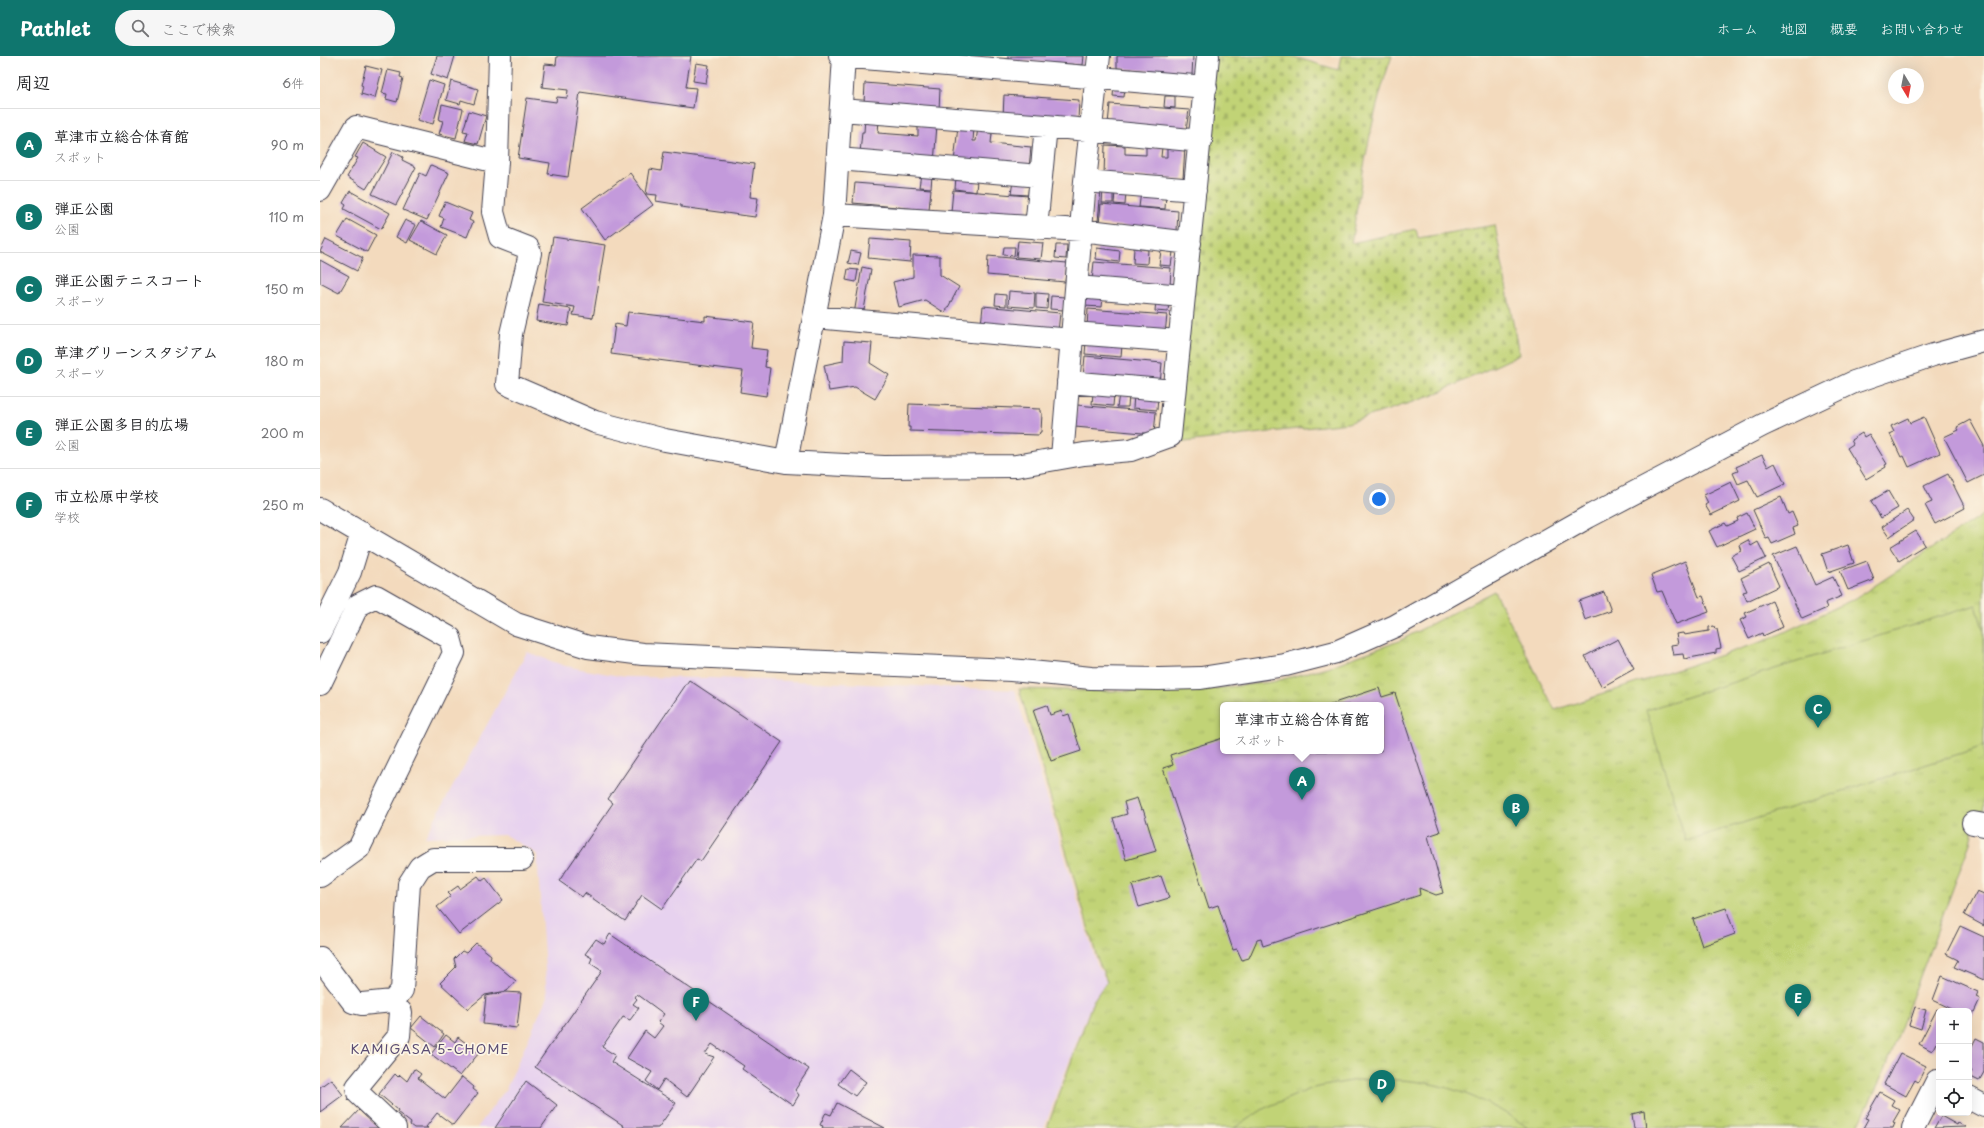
<!DOCTYPE html>
<html lang="ja">
<meta charset="utf-8">
<style>
:root{--surface:#fff;--page:#f6f6f6;--text:#202124;--muted:#757577;--line:#e0e0e0;--accent:#0f766e}
body{margin:0;font-family:"Playpen Sans","Klee One",sans-serif;background:var(--page);color:var(--text)}
.controls{position:absolute;right:12px;bottom:12px;display:grid;overflow:hidden;border-radius:6px;box-shadow:0 4px 16px #0002}
.controls button{width:36px;height:36px;display:grid;place-items:center;padding:0;border:0;border-bottom:1px solid var(--line);background:var(--surface);color:var(--text);font:20px sans-serif}
.compass{position:absolute;left:1568px;top:12px;width:36px;height:36px;border-radius:50%;background:var(--surface);box-shadow:0 4px 16px #0002;rotate:170deg}
.you{position:absolute;left:1059px;top:443px;width:14px;height:14px;margin:-10px;border:3px solid #fff;border-radius:50%;background:#1a73e8;box-shadow:0 0 0 6px #1a73e833}
.badge{display:grid;place-items:center;width:26px;height:26px;border-radius:50%;background:var(--accent);color:#fff;font-size:13px;font-weight:700}
.pin{position:absolute;translate:-50% -33px;filter:drop-shadow(0 1px 2px #0008)}
.pin::after{content:'';position:absolute;top:21px;width:14px;height:12px;background:inherit;clip-path:polygon(0 0,100% 0,50% 100%)}
.popup{position:absolute;left:900px;top:646px;width:164px;height:52px;box-sizing:border-box;display:grid;place-content:center;border-radius:6px;background:var(--surface);filter:drop-shadow(0 1px 3px #0005);font-size:13px;white-space:nowrap;color:var(--muted)}
.popup b{font-size:15px;color:var(--text)}
.popup::after{content:'';position:absolute;left:50%;top:100%;margin-left:-8px;border:8px solid transparent;border-top-color:var(--surface)}
.list{margin:0;padding:0;list-style:none}
h2{display:flex;justify-content:space-between;align-items:center;height:52px;margin:0;padding:0 16px;font-size:17px}
h2 small{font-size:13px;font-weight:400;color:var(--muted)}
.list li{display:grid;grid-template-columns:26px 1fr auto;gap:12px;align-items:center;box-sizing:border-box;height:72px;padding:0 16px;border-top:1px solid var(--line)}
.list b{display:block;font-size:15px;white-space:nowrap}
.list p{margin:0;font-size:13px;white-space:nowrap;color:var(--muted)}
.list em{font-size:13px;font-style:normal;color:var(--muted)}
.icon{flex:none;width:22px;height:22px;fill:none;stroke:currentColor;stroke-width:2;stroke-linecap:round;stroke-linejoin:round}
.map{position:relative;flex:none;width:1664px;height:1072px;overflow:hidden}
header{display:flex;align-items:center;gap:24px;box-sizing:border-box;height:56px;padding:0 20px;background:var(--accent);color:#fff}
header strong{font-size:19px}
nav{display:flex;gap:22px;margin-inline-start:auto;font-size:14px}
.search{width:280px;height:36px;background:var(--page);display:flex;align-items:center;gap:10px;box-sizing:border-box;padding:0 14px;border-radius:22px;color:var(--muted);font-size:15px}
main{display:flex}
aside{flex:1;background:var(--surface)}
.map>svg:first-child{display:block}
</style>
<header>
<strong>Pathlet</strong>
<div class="search"><svg class="icon" aria-label="search" viewBox="0 0 24 24"><circle cx="10" cy="10" r="6"/><path d="M15 15l6 6"/></svg>ここで検索</div>
<nav><a>ホーム</a><a>地図</a><a>概要</a><a>お問い合わせ</a></nav>
</header>
<main>
<aside>
<h2>周辺<small>6件</small></h2>
<ul class="list">
<li><span class="badge">A</span><div><b>草津市立総合体育館</b><p>スポット</p></div><em>90 m</em></li>
<li><span class="badge">B</span><div><b>弾正公園</b><p>公園</p></div><em>110 m</em></li>
<li><span class="badge">C</span><div><b>弾正公園テニスコート</b><p>スポーツ</p></div><em>150 m</em></li>
<li><span class="badge">D</span><div><b>草津グリーンスタジアム</b><p>スポーツ</p></div><em>180 m</em></li>
<li><span class="badge">E</span><div><b>弾正公園多目的広場</b><p>公園</p></div><em>200 m</em></li>
<li><span class="badge">F</span><div><b>市立松原中学校</b><p>学校</p></div><em>250 m</em></li>
</ul>
</aside>
<div class="map">
<svg width="1664" height="1072" viewBox="0 0 1664 1072">
<defs>
<pattern id="cemetery-stones" width="16" height="16" patternUnits="userSpaceOnUse"><rect width="16" height="16" fill="#c1d376"/><path d="M2 7V4a2 2 0 0 1 4 0v3zM10 15v-3a2 2 0 0 1 4 0v3z" fill="#a6b567"/></pattern>
<pattern id="park-tufts" width="24" height="20" patternUnits="userSpaceOnUse"><rect width="24" height="20" fill="#c1d376"/><path d="M3 7l-1-3M5 7V3M7 7l1-3M15 17l-1-3M17 17v-4M19 17l1-3" fill="none" stroke="#a6b567"/></pattern>
</defs>
<rect width="100%" height="100%" fill="#fcf5e5"/>
<filter id="ink" filterUnits="userSpaceOnUse"><feTurbulence type="fractalNoise" baseFrequency=".025" numOctaves="2"/><feDisplacementMap in="SourceGraphic" scale="8" xChannelSelector="R" yChannelSelector="G"/><feConvolveMatrix kernelMatrix="1 2 1 2 8 2 1 2 1" color-interpolation-filters="sRGB"/></filter>
<filter id="wash" filterUnits="userSpaceOnUse"><feTurbulence type="fractalNoise" baseFrequency=".012" numOctaves="4" result="noise"/><feDisplacementMap in="SourceGraphic" scale="16" xChannelSelector="R" yChannelSelector="G"/><feGaussianBlur stdDeviation="0.9" result="paint"/><feColorMatrix in="noise" values="0 0 0 0 0 0 0 0 0 0 0 0 0 0 0 0 0 1.4 0 .05"/><feComposite in="paint" operator="in"/></filter>
<g filter="url(#wash)">
<rect width="100%" height="100%" fill="#f3dabd"/>
<!-- built -->
<path fill="#e7d2ef" d="M 207,596 L 245,610 L 304,621 L 390,622 L 695,634 L 776,906 L 786,925 L 772,945 L 724,1072 L 157,1072 L 186,1033 L 227,941 L 217,798 L 185,779 L 105,781 Z"/>
<!-- cemetery -->
<path fill="url(#cemetery-stones)" stroke="#727a58" d="M 896,0 L 971,0 L 1018,14 L 1021,0 L 1072,0 C 1050,60 1042,124 1031,187 L 1096,173 L 1098,182 L 1175,169 L 1199,299 L 1111,340 L 1028,367 L 856,387 Z"/>
<!-- park -->
<path fill="url(#park-tufts)" stroke="#727a58" fill-rule="evenodd" d="M 1664,458 L 1664,755 L 1657,755 L 1650,787 L 1565,1014 L 1537,1072 L 727,1072 L 773,945 L 787,925 L 777,902 L 699,633 L 792,635 L 891,633 L 952,626 L 1011,610 L 1079,585 L 1174,535 L 1235,654 L 1450,583 L 1536,542 ZM 903,649 L 1061,649 L 1061,695 L 903,695 Z"/>
<!-- pitch -->
<path fill="#c1d376" stroke="#727a58" d="M 1656,549 L 1664,576 L 1664,690 L 1366,785 L 1326,654 Z
M 1036,1024 C 1050,1024 1065,1023 1079,1024 C 1126,1026 1171,1045 1208,1072 L 914,1072 L 945,1052 L 993,1032 Z"/>
<g id="blocks">
<!-- building -->
<path fill="#c39adb" d="M 117,0 L 135,0 L 128,24 L 111,18 Z
M 237,0 L 371,0 L 366,31 L 376,32 L 373,52 L 260,36 L 248,121 L 228,118 L 230,107 L 198,102 L 207,42 L 236,46 L 237,41 L 247,42 L 248,34 L 222,31 L 225,8 L 236,9 Z
M 688,0 L 764,0 L 763,9 L 688,4 Z
M 797,0 L 873,0 L 872,19 L 797,12 Z
M 376,7 L 389,9 L 386,27 L 373,25 Z
M 46,10 L 62,14 L 55,42 L 41,38 L 43,30 L 41,29 Z
M 68,14 L 81,17 L 80,21 L 83,22 L 77,46 L 66,43 L 67,38 L 62,37 Z
M 109,24 L 124,29 L 113,68 L 97,64 Z
M 131,25 L 158,33 L 154,48 L 141,44 L 140,48 L 126,44 Z
M 545,27 L 620,33 L 619,54 L 544,48 Z
M 794,31 L 805,32 L 804,41 L 793,40 Z
M 684,39 L 759,44 L 758,65 L 683,61 Z
M 845,40 L 855,40 L 855,52 L 844,51 Z
M 122,48 L 143,53 L 136,82 L 119,78 L 123,65 L 119,64 Z
M 790,48 L 869,54 L 866,75 L 788,68 Z
M 149,55 L 166,60 L 158,88 L 145,85 L 148,76 L 143,75 Z
M 545,62 L 559,64 L 558,77 L 598,80 L 598,70 L 617,69 L 614,107 L 540,97 L 542,76 L 544,76 Z
M 638,70 L 654,72 L 653,85 L 656,85 L 658,72 L 668,73 L 668,78 L 672,78 L 671,87 L 711,91 L 709,112 L 634,106 Z
M 43,87 L 66,101 L 46,133 L 27,121 L 38,102 L 35,101 Z
M 785,89 L 805,90 L 805,98 L 826,99 L 826,91 L 842,91 L 841,101 L 847,101 L 847,90 L 865,90 L 863,123 L 784,119 Z
M 73,96 L 83,101 L 82,104 L 96,111 L 76,149 L 52,138 Z
M 344,96 L 434,108 L 430,141 L 438,142 L 435,161 L 361,151 L 361,149 L 336,145 L 337,139 L 326,138 L 330,113 L 341,115 Z
M 111,109 L 129,117 L 107,164 L 83,154 L 100,117 L 106,120 Z
M 310,117 L 333,149 L 285,184 L 262,152 Z
M 601,118 L 612,120 L 611,132 L 599,131 Z
M 636,121 L 657,124 L 656,136 L 635,133 Z
M 693,125 L 709,126 L 708,139 L 691,138 Z
M 535,127 L 611,133 L 609,154 L 533,147 Z
M 783,133 L 793,134 L 793,147 L 782,147 Z
M 633,134 L 708,140 L 706,162 L 631,156 Z
M 775,134 L 781,134 L 778,165 L 772,165 Z
M 30,135 L 70,157 L 61,173 L 24,153 L 26,149 L 23,147 Z
M 795,135 L 806,136 L 805,149 L 794,148 Z
M 821,136 L 846,138 L 845,153 L 819,151 Z
M 125,146 L 152,157 L 149,164 L 153,166 L 147,181 L 121,171 L 124,162 L 119,160 Z
M 781,148 L 858,155 L 857,175 L 779,168 Z
M 27,163 L 56,179 L 47,196 L 17,180 Z
M 85,164 L 96,169 L 87,187 L 76,181 Z
M 101,165 L 127,179 L 117,198 L 90,184 Z
M 233,181 L 285,189 L 273,262 L 253,259 L 255,251 L 222,246 Z
M 6,183 L 43,202 L 37,215 L 0,196 Z
M 550,183 L 591,186 L 590,206 L 548,202 Z
M 698,185 L 723,187 L 721,203 L 696,201 Z
M 736,189 L 747,189 L 746,203 L 735,202 Z
M 684,191 L 695,191 L 694,200 L 683,199 Z
M 777,192 L 800,195 L 799,206 L 776,203 Z
M 814,192 L 828,194 L 827,208 L 813,207 Z
M 531,195 L 541,197 L 538,209 L 528,207 Z
M 841,195 L 853,196 L 851,210 L 839,209 Z
M 593,199 L 620,200 L 620,219 L 639,231 L 625,257 L 605,244 L 579,251 L 573,226 L 593,221 Z
M 668,200 L 747,207 L 745,226 L 667,219 Z
M 0,204 L 29,220 L 19,237 L 0,227 Z
M 774,206 L 851,212 L 850,231 L 772,225 Z
M 542,211 L 551,213 L 543,260 L 534,258 Z
M 528,213 L 538,214 L 536,226 L 526,224 Z
M 689,235 L 715,237 L 714,252 L 688,250 Z
M 716,237 L 728,238 L 727,253 L 716,252 Z
M 676,238 L 686,239 L 686,250 L 675,249 Z
M 731,240 L 745,241 L 743,254 L 730,253 Z
M 765,240 L 783,241 L 782,251 L 764,250 Z
M 836,244 L 849,245 L 848,256 L 835,255 Z
M 219,248 L 251,253 L 248,270 L 216,265 Z
M 663,250 L 740,257 L 738,276 L 661,269 Z
M 768,253 L 847,259 L 845,278 L 767,272 Z
M 308,256 L 385,265 L 385,260 L 434,266 L 431,292 L 447,294 L 445,311 L 450,312 L 446,340 L 420,336 L 423,315 L 291,298 L 295,268 L 306,270 Z
M 524,285 L 552,287 L 550,307 L 569,319 L 555,343 L 535,331 L 509,335 L 504,309 L 523,305 Z
M 766,286 L 802,289 L 801,301 L 765,298 Z
M 765,300 L 842,307 L 840,328 L 763,321 Z
M 773,337 L 794,339 L 793,350 L 772,348 Z
M 799,338 L 809,339 L 808,351 L 797,351 Z
M 814,339 L 838,341 L 837,354 L 813,352 Z
M 589,348 L 720,353 L 720,356 L 722,357 L 721,376 L 720,376 L 719,379 L 590,375 L 590,371 L 588,371 Z
M 757,349 L 836,356 L 834,378 L 755,371 Z
M 1604,361 L 1620,397 L 1589,411 L 1584,400 L 1581,401 L 1570,378 L 1574,376 L 1571,370 L 1588,362 L 1590,367 Z
M 1650,364 L 1664,390 L 1664,419 L 1648,427 L 1624,381 L 1639,374 L 1637,371 Z
M 1542,377 L 1544,381 L 1549,378 L 1567,408 L 1565,409 L 1566,411 L 1546,423 L 1527,392 L 1533,388 L 1531,384 Z
M 1442,399 L 1448,411 L 1455,407 L 1465,428 L 1437,441 L 1428,424 L 1418,428 L 1413,417 L 1418,415 L 1416,411 Z
M 1628,418 L 1645,452 L 1615,468 L 1605,449 L 1612,446 L 1604,430 Z
M 1411,426 L 1420,445 L 1391,459 L 1385,449 L 1388,447 L 1384,439 Z
M 1568,435 L 1578,452 L 1561,462 L 1551,445 Z
M 1461,441 L 1468,458 L 1472,456 L 1478,470 L 1473,472 L 1475,478 L 1452,488 L 1449,482 L 1446,483 L 1433,454 Z
M 1587,454 L 1594,464 L 1569,481 L 1562,471 Z
M 1427,457 L 1435,473 L 1397,491 L 1389,475 L 1405,467 L 1407,470 L 1418,465 L 1417,462 Z
M 1596,475 L 1605,489 L 1579,505 L 1570,491 Z
M 1428,484 L 1431,490 L 1438,486 L 1446,502 L 1419,515 L 1411,500 L 1421,495 L 1419,489 Z
M 1528,489 L 1534,507 L 1508,516 L 1502,498 Z
M 1477,490 L 1495,529 L 1513,521 L 1522,540 L 1505,547 L 1507,552 L 1482,563 L 1453,500 Z
M 1365,505 L 1379,541 L 1383,540 L 1389,556 L 1356,568 L 1342,535 L 1337,536 L 1331,519 Z
M 1547,505 L 1554,524 L 1528,534 L 1520,515 Z
M 1449,508 L 1459,530 L 1427,545 L 1423,536 L 1427,535 L 1421,522 Z
M 1284,536 L 1291,555 L 1265,564 L 1259,545 Z
M 1452,545 L 1463,571 L 1443,580 L 1442,577 L 1429,583 L 1420,564 L 1427,561 L 1425,557 Z
M 1394,570 L 1395,573 L 1397,573 L 1401,592 L 1396,593 L 1396,597 L 1364,603 L 1363,598 L 1353,599 L 1351,589 L 1358,588 L 1356,578 L 1363,577 L 1364,579 L 1389,575 L 1389,571 Z
M 1298,583 L 1314,613 L 1282,631 L 1265,600 Z
M 369,624 L 462,686 L 381,805 L 377,803 L 342,853 L 322,839 L 305,865 L 265,837 L 262,841 L 239,825 L 293,747 L 288,743 Z
M 1059,632 L 1062,641 L 1075,637 L 1120,776 L 1108,780 L 1123,837 L 1116,839 L 1099,832 L 1100,839 L 943,890 L 941,883 L 937,884 L 929,902 L 922,904 L 917,893 L 913,894 L 898,849 L 889,852 L 843,712 L 853,709 L 850,699 L 903,682 L 903,695 L 1061,695 L 1061,649 L 1008,649 Z
M 727,649 L 730,659 L 742,655 L 743,660 L 749,658 L 761,695 L 731,705 L 713,654 Z
M 817,742 L 821,754 L 823,753 L 836,795 L 806,804 L 793,762 L 807,758 L 804,746 Z
M 158,820 L 162,825 L 166,822 L 183,844 L 139,878 L 117,851 L 131,840 L 128,837 L 138,830 L 140,833 Z
M 841,820 L 849,842 L 819,851 L 812,829 Z
M 1657,835 L 1664,838 L 1664,870 L 1644,859 Z
M 1406,852 L 1415,878 L 1382,890 L 1373,863 Z
M 1640,870 L 1664,881 L 1664,924 L 1634,911 L 1638,904 L 1626,898 Z
M 290,878 L 489,1013 L 475,1034 L 479,1039 L 473,1049 L 422,1013 L 424,1010 L 392,988 L 385,998 L 394,1001 L 367,1041 L 344,1023 L 337,1034 L 326,1025 L 332,1016 L 307,1002 L 325,975 L 334,982 L 343,970 L 338,966 L 344,958 L 317,938 L 315,941 L 317,943 L 313,948 L 319,952 L 310,964 L 303,961 L 282,991 L 295,999 L 291,1006 L 356,1047 L 338,1072 L 303,1072 L 304,1070 L 215,1011 L 282,915 L 270,907 L 272,902 L 265,898 L 276,883 L 284,888 Z
M 156,887 L 171,899 L 170,903 L 196,925 L 187,935 L 165,939 L 148,953 L 120,927 L 136,911 L 134,903 L 142,895 L 146,897 Z
M 1622,920 L 1658,936 L 1656,941 L 1660,943 L 1649,967 L 1649,955 L 1636,955 L 1613,944 Z
M 185,936 L 201,937 L 197,972 L 163,968 L 166,940 Z
M 1595,951 L 1606,954 L 1601,973 L 1589,969 Z
M 1617,953 L 1622,955 L 1619,955 L 1619,988 L 1616,987 L 1612,995 L 1599,988 Z
M 101,960 L 124,978 L 115,991 L 91,972 Z
M 126,979 L 135,986 L 138,981 L 159,997 L 140,1020 L 111,998 Z
M 1656,982 L 1664,986 L 1664,1016 L 1659,1025 L 1649,1020 L 1652,1015 L 1649,1013 L 1649,996 Z
M 1580,997 L 1606,1010 L 1598,1026 L 1595,1024 L 1586,1040 L 1564,1028 Z
M 94,1013 L 101,1018 L 98,1022 L 125,1043 L 142,1021 L 154,1031 L 153,1033 L 158,1037 L 133,1069 L 117,1057 L 106,1071 L 108,1072 L 94,1072 L 90,1069 L 91,1067 L 77,1056 L 78,1054 L 59,1038 L 75,1018 L 78,1021 L 80,1019 L 87,1025 Z
M 529,1013 L 546,1026 L 535,1040 L 518,1028 Z
M 11,1023 L 23,1039 L 0,1056 L 0,1031 Z
M 206,1025 L 237,1049 L 221,1072 L 175,1072 Z
M 1560,1036 L 1574,1044 L 1571,1049 L 1580,1054 L 1573,1066 L 1575,1067 L 1573,1072 L 1543,1072 L 1548,1063 L 1545,1062 Z
M 517,1047 L 565,1072 L 502,1072 L 503,1070 L 500,1069 L 505,1058 L 506,1057 L 511,1059 Z
M 39,1054 L 59,1072 L 22,1072 Z
M 1324,1055 L 1326,1072 L 1314,1072 L 1312,1058 Z
M 1621,1060 L 1637,1069 L 1638,1067 L 1646,1071 L 1614,1072 Z"/>
</g>
</g>
<g filter="url(#ink)">
<use href="#blocks" fill-opacity="0" stroke="#413e4e" stroke-width="1"/>
<g fill="none" stroke-linecap="round" stroke-linejoin="round">
<defs>
<path id="minor" d="M 180,0 L 177,106 L 173,156 L 180,181 L 208,192 L 210,197 L 191,278 L 187,328 L 275,366 L 345,384 L 466,406 L 564,411 L 696,410 L 764,398 L 811,394 L 850,380 L 888,0
M 520,0 L 886,31
M 521,54 L 726,70 L 881,85
M 518,103 L 720,120
M 765,125 L 875,134
M 0,134 L 36,71 L 177,106
M 514,159 L 761,174 L 870,187
M 716,172 L 726,70
M 757,231 L 863,240
M 495,261 L 752,284
M 753,277 L 859,285
M 748,326 L 854,335
M 742,401 L 765,125 L 779,0
M 466,406 L 514,159 L 524,0
M 0,453 L 196,568 L 268,591 L 323,598 L 691,614 L 771,622 L 839,623 L 881,622 L 965,609 L 1016,596 L 1075,570 L 1268,461 L 1443,369 L 1534,326 L 1613,299 L 1664,285
M 0,576 L 30,516 L 42,477
M 0,628 L 38,549 L 56,540 L 130,582 L 134,597 L 39,792 L 0,820
M 1653,767 L 1664,769
M 0,902 L 33,946 L 42,948 L 73,945 L 82,934 L 89,828 L 100,811 L 113,803 L 202,803
M 1649,1042 L 1664,1050
M 75,1072 L 38,1037 L 37,1031 L 79,980 L 81,956
M 1593,1072 L 1617,1025 L 1619,1026"/>
</defs>
<!-- minor casing -->
<use href="#minor" stroke="#413e4e" stroke-width="24"/>
<!-- minor -->
<use href="#minor" stroke="#fff" stroke-width="22"/>
</g>
</g>
<g text-anchor="middle" stroke-width="3.5" stroke-linejoin="round" paint-order="stroke">
<!-- neighbourhood labels -->
<g font-size="13" letter-spacing="1" fill="#5a4c73" stroke="#fcf5e5">
<text x="110" y="998">KAMIGASA 5-CHOME</text>
</g>
</g>
</svg>
<div class="controls">
<button>+</button>
<button>−</button>
<button><svg class="icon" aria-label="locate" viewBox="0 0 24 24"><circle cx="12" cy="12" r="6"/><path d="M12 2v4M12 18v4M2 12h4M18 12h4"/></svg></button>
</div>
<svg class="compass" viewBox="-18 -18 36 36"><path d="M0-13l5 13h-10z" fill="#e53935"/><path d="M0 13l5-13h-10z" fill="#757577"/></svg>
<div class="you"></div>
<div class="pin badge" style="left:982px;top:744px">A</div>
<div class="popup"><b>草津市立総合体育館</b>スポット</div>
<div class="pin badge" style="left:1196px;top:771px">B</div>
<div class="pin badge" style="left:1498px;top:672px">C</div>
<div class="pin badge" style="left:1062px;top:1047px">D</div>
<div class="pin badge" style="left:1478px;top:961px">E</div>
<div class="pin badge" style="left:376px;top:965px">F</div>
</div>
</main>
